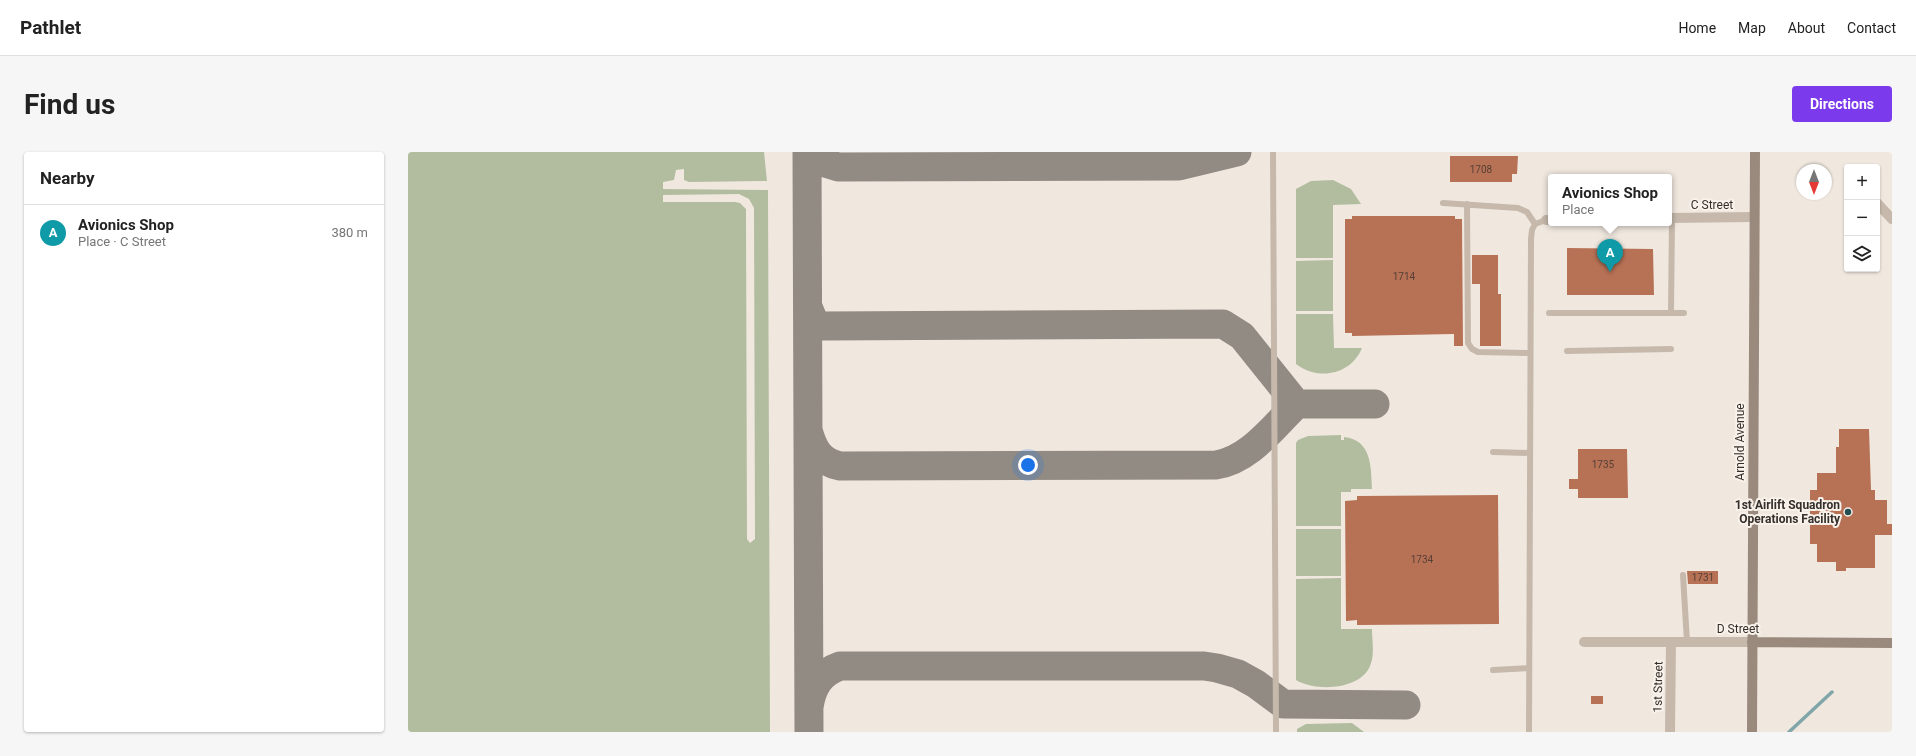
<!DOCTYPE html>
<meta charset="utf-8">
<style>
:root{--surface:#fff;--page:#f6f6f6;--text:#222;--muted:#767676;--line:#e0e0e0;--accent:#7c3aed}
body{margin:0;font-family:Roboto,sans-serif;background:var(--page);color:var(--text)}
.controls{position:absolute;right:12px;top:12px;display:grid;overflow:hidden;border-radius:4px;box-shadow:0 1px 3px #0004}
.controls button{width:36px;height:36px;display:grid;place-items:center;padding:0;border:0;border-bottom:1px solid var(--line);background:var(--surface);color:var(--text);font:20px sans-serif}
.compass{position:absolute;left:1388px;top:12px;width:36px;height:36px;border-radius:50%;background:var(--surface);box-shadow:0 1px 3px #0004;rotate:180deg}
.you{position:absolute;left:620px;top:313px;width:14px;height:14px;margin:-10px;border:3px solid #fff;border-radius:50%;background:#1a73e8;box-shadow:0 0 0 6px #1a73e833}
.badge{display:grid;place-items:center;width:26px;height:26px;border-radius:50%;background:var(--accent);color:#fff;font-size:13px;font-weight:700}
.pin{position:absolute;translate:-50% -33px;filter:drop-shadow(0 1px 2px #0008)}
.pin::after{content:'';position:absolute;top:21px;width:14px;height:12px;background:inherit;clip-path:polygon(0 0,100% 0,50% 100%)}
.popup{position:absolute;left:1140px;top:22px;width:124px;height:52px;box-sizing:border-box;display:grid;place-content:center;border-radius:4px;background:var(--surface);filter:drop-shadow(0 1px 3px #0005);font-size:13px;white-space:nowrap;color:var(--muted)}
.popup b{font-size:15px;color:var(--text)}
.popup::after{content:'';position:absolute;left:50%;top:100%;margin-left:-8px;border:8px solid transparent;border-top-color:var(--surface)}
.list{margin:0;padding:0;list-style:none}
h2{display:flex;justify-content:space-between;align-items:center;height:52px;margin:0;padding:0 16px;font-size:17px}
h2 small{font-size:13px;font-weight:400;color:var(--muted)}
.list li{display:grid;grid-template-columns:26px 1fr auto;gap:12px;align-items:center;box-sizing:border-box;height:56px;padding:0 16px;border-top:1px solid var(--line)}
.list b{display:block;font-size:15px;white-space:nowrap}
.list p{margin:0;font-size:13px;white-space:nowrap;color:var(--muted)}
.list em{font-size:13px;font-style:normal;color:var(--muted)}
.icon{flex:none;width:22px;height:22px;fill:none;stroke:currentColor;stroke-width:2;stroke-linecap:round;stroke-linejoin:round}
.map{position:relative;flex:none;width:1484px;height:580px;overflow:hidden;border-radius:4px}
header{display:flex;align-items:center;gap:24px;box-sizing:border-box;height:56px;padding:0 20px;background:var(--surface);border-bottom:1px solid var(--line)}
header strong{font-size:19px}
nav{display:flex;gap:22px;margin-inline-start:auto;font-size:14px}
.intro{display:flex;align-items:center;justify-content:space-between;box-sizing:border-box;height:96px;padding:0 24px}
h1{margin:0;font-size:28px}
.button{padding:10px 18px;border-radius:4px;background:var(--accent);color:#fff;font-size:14px;font-weight:700}
main{display:flex;gap:24px;padding:0 24px}
aside{flex:1;background:var(--surface);border-radius:4px;box-shadow:0 1px 3px #0004}
.map>svg:first-child{display:block}
</style>
<header>
<strong>Pathlet</strong>
<nav><a>Home</a><a>Map</a><a>About</a><a>Contact</a></nav>
</header>
<div class="intro"><h1>Find us</h1><a class="button">Directions</a></div>
<main>
<aside>
<h2>Nearby<small></small></h2>
<ul class="list">
<li><span class="badge" style="background:#0f9aa8">A</span><div><b>Avionics Shop</b><p>Place · C Street</p></div><em>380 m</em></li>
</ul>
</aside>
<div class="map">
<svg width="1484" height="580" viewBox="0 0 1484 580">
<rect width="100%" height="100%" fill="#f0e8df"/>
<!-- green -->
<path fill="#b2bda0" fill-rule="evenodd" d="M 0,0 L 356,0 L 359,29 L 281,30 L 276,28 L 276,17 L 268,18 L 266,28 L 255,30 L 255,37 L 360,38 L 362,580 L 0,580 ZM 331,42 L 341,47 L 346,56 L 347,387 L 342,391 L 339,387 L 338,57 L 332,51 L 327,50 L 255,50 L 255,43 Z
M 925,28 L 943,37 L 953,52 L 925,53 L 925,106 L 888,106 L 888,37 L 903,29 Z
M 925,108 L 925,159 L 888,159 L 888,109 Z
M 888,162 L 925,162 L 926,196 L 954,196 C 943,223 910,229 888,212 Z
M 933,283 L 933,288 L 936,288 L 936,285 C 964,288 963,315 964,337 L 943,337 L 943,340 L 933,340 L 933,374 L 888,374 L 888,291 L 890,288 L 900,284 Z
M 888,377 L 933,377 L 933,424 L 888,424 Z
M 933,426 L 933,477 L 964,477 C 964,489 967,503 962,514 C 952,538 908,540 888,528 L 888,427 Z
M 944,571 L 956,580 L 889,580 L 889,577 L 898,572 Z"/>
<g fill="none" stroke-linecap="round" stroke-linejoin="round">
<!-- stream -->
<path stroke="#81a6a9" stroke-width="3.5" d="M 1381,580 L 1424,540"/>
<!-- taxiway -->
<path stroke="#928b84" stroke-width="29" d="M 399,0 L 401,580
M 407,0 L 417,11 L 430,15 L 771,14 L 829,0
M 400,155 L 406,170 L 415,174 L 815,172 L 834,184 L 887,250 L 892,252 L 967,252
M 400,278 C 405,297 412,310 432,314 L 808,313 C 841,308 864,276 887,254 L 892,252
M 401,555 C 404,535 412,521 432,514 L 796,514 L 809,516 L 830,522 L 848,532 L 875,552 L 998,553"/>
</g>
<!-- building -->
<path fill="#b77155" d="M 1042,4 L 1110,4 L 1109,22 L 1104,22 L 1104,30 L 1042,30 Z
M 944,64 L 1047,64 L 1047,67 L 1054,67 L 1055,194 L 1046,194 L 1046,182 L 944,184 L 944,181 L 937,181 L 937,67 L 944,67 Z
M 1159,96 L 1245,97 L 1246,143 L 1159,143 Z
M 1064,103 L 1090,103 L 1090,142 L 1093,142 L 1093,194 L 1072,194 L 1072,132 L 1064,132 Z
M 1431,277 L 1461,277 L 1463,338 L 1467,338 L 1467,348 L 1479,348 L 1479,372 L 1484,372 L 1484,383 L 1467,383 L 1467,416 L 1438,416 L 1438,419 L 1428,419 L 1428,410 L 1409,410 L 1409,392 L 1402,392 L 1402,338 L 1409,338 L 1409,321 L 1428,321 L 1428,295 L 1431,295 Z
M 1170,297 L 1219,297 L 1220,346 L 1170,346 L 1170,337 L 1161,337 L 1161,327 L 1170,327 Z
M 1090,343 L 1091,472 L 949,473 L 949,468 L 938,469 L 937,349 L 949,348 L 949,344 Z
M 1279,419 L 1310,419 L 1310,432 L 1280,432 Z
M 1183,544 L 1195,544 L 1195,552 L 1183,552 Z"/>
<g fill="none" stroke-linecap="round" stroke-linejoin="round">
<!-- lane -->
<path stroke="#c6b9ac" stroke-width="6" d="M 865,0 L 868,580
M 1035,51 L 1110,56 L 1119,60 L 1127,72
M 1059,52 L 1060,191 L 1064,197 L 1070,200 L 1122,201
M 1141,161 L 1276,161
M 1263,161 L 1264,66
M 1159,199 L 1263,197
M 1085,300 L 1121,301
M 1275,423 L 1279,490
M 1085,518 L 1121,516
M 1121,580 L 1123,87 L 1124,78 L 1127,72 L 1138,68"/>
<!-- street -->
<path stroke="#c6b9ac" stroke-width="10" d="M 1469,51 L 1484,67
M 1261,66 L 1346,65
M 1138,68 L 1143,68
M 1176,490 L 1344,490
M 1262,580 L 1263,490"/>
<!-- secondary -->
<path stroke="#9a897d" stroke-width="10" d="M 1344,490 L 1484,491
M 1344,580 L 1347,0"/>
</g>
<!-- markers -->
<circle fill="#244d52" stroke="#f8f2eb" stroke-width="1.5" cx="1440" cy="360" r="4"/>
<g text-anchor="middle" stroke-width="4" stroke-linejoin="round" paint-order="stroke">
<!-- number labels -->
<g font-size="10" fill="#563f35">
<text x="1073" y="21">1708</text>
<text x="996" y="128">1714</text>
<text x="1195" y="316">1735</text>
<text x="1014" y="411">1734</text>
<text x="1295" y="429">1731</text>
</g>
<!-- street labels -->
<g font-size="12" fill="#352e2a" stroke="#f8f2eb">
<text x="1304" y="57">C Street</text>
<text transform="translate(1332 290) rotate(-90)" y="4">Arnold Avenue</text>
<text x="1330" y="481">D Street</text>
<text transform="translate(1250 535) rotate(-89)" y="4">1st Street</text>
</g>
<!-- poi labels -->
<g font-size="12" font-weight="bold" fill="#352e2a" stroke="#f8f2eb" text-anchor="end">
<text x="1432" y="357">1st Airlift Squadron<tspan x="1432" dy="14">Operations Facility</tspan></text>
</g>
</g>
</svg>
<div class="controls">
<button>+</button>
<button>−</button>
<button><svg class="icon" aria-label="layers" viewBox="0 0 24 24"><path d="M12 4l9 5-9 5-9-5zM3 14l9 5 9-5"/></svg></button>
</div>
<svg class="compass" viewBox="-18 -18 36 36"><path d="M0-13l5 13h-10z" fill="#e53935"/><path d="M0 13l5-13h-10z" fill="#767676"/></svg>
<div class="you"></div>
<div class="pin badge" style="left:1202px;top:120px;background:#0f9aa8">A</div>
<div class="popup"><b>Avionics Shop</b>Place</div>
</div>
</main>
